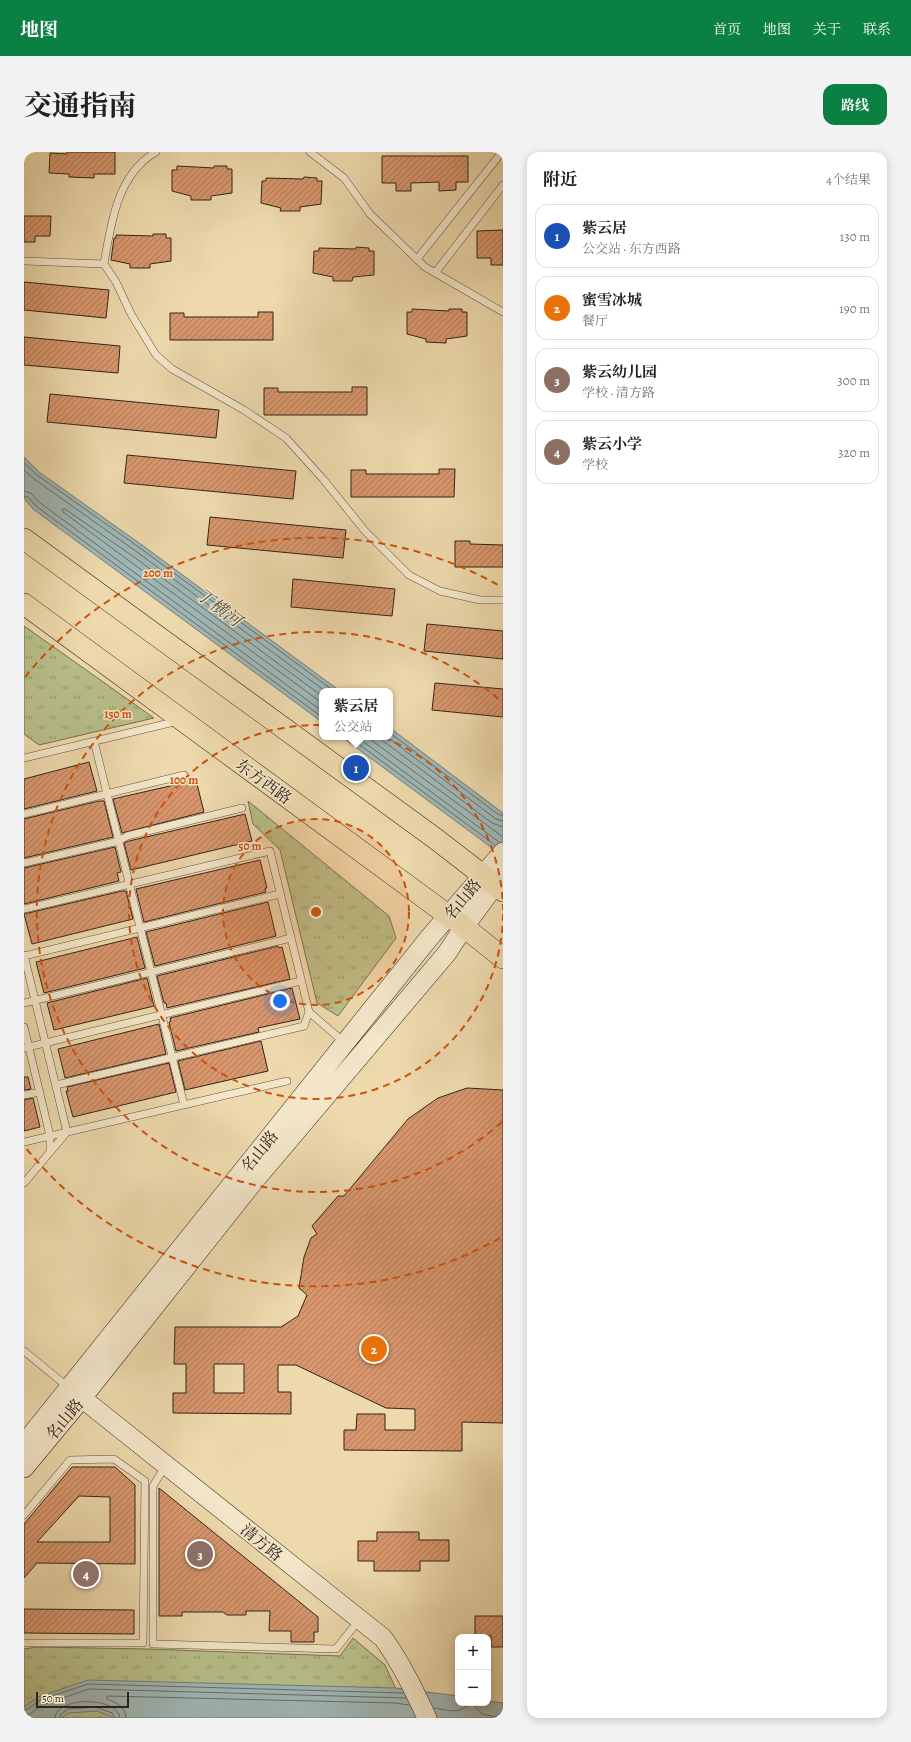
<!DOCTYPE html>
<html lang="zh">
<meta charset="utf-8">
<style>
:root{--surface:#fff;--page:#f2f2f2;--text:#222;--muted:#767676;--line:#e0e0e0;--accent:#0b8043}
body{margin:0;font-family:Alegreya,"Noto Serif SC",serif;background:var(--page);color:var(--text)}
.controls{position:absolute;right:12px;bottom:12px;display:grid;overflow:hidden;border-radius:8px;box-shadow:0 2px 10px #0003}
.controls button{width:36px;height:36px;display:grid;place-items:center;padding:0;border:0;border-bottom:1px solid var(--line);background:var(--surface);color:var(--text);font:20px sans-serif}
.scale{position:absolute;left:12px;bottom:10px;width:93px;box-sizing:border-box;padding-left:4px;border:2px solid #31241c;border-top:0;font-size:11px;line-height:14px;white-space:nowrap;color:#31241c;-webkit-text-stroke:3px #f3e6c9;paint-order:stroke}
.you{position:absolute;left:256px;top:849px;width:14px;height:14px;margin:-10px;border:3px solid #fff;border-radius:50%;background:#1a73e8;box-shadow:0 0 0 6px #1a73e833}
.badge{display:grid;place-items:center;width:26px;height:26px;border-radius:50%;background:var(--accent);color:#fff;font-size:13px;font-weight:700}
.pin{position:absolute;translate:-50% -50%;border:2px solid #fff;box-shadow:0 1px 4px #0006}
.popup{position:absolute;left:295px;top:536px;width:74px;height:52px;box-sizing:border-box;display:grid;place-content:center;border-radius:8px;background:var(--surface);filter:drop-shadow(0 1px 3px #0005);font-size:13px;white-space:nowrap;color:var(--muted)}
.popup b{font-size:15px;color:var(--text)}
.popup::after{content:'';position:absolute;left:50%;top:100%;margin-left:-8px;border:8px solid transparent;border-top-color:var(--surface)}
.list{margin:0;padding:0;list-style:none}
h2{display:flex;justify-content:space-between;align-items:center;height:52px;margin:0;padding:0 16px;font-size:17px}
h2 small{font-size:13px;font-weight:400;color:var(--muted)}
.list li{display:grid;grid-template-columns:26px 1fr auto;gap:12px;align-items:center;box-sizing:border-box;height:64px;margin:0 8px 8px;padding:0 8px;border:1px solid var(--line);border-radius:12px}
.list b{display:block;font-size:15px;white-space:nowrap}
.list p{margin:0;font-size:13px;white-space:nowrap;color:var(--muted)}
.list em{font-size:13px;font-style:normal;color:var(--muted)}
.map{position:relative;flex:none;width:479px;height:1566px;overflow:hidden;border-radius:12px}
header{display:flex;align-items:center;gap:24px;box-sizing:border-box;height:56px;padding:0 20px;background:var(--accent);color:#fff}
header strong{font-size:19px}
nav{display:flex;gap:22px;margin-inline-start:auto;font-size:14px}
.intro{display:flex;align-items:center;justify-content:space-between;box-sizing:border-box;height:96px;padding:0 24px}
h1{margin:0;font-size:28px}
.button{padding:10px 18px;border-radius:12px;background:var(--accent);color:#fff;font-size:14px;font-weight:700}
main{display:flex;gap:24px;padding:0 24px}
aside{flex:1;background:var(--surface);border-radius:12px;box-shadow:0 2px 10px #0003}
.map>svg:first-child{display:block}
</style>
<header>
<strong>地图</strong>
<nav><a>首页</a><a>地图</a><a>关于</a><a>联系</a></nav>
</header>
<div class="intro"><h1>交通指南</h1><a class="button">路线</a></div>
<main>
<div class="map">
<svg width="479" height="1566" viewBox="0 0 479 1566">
<defs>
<pattern id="park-tufts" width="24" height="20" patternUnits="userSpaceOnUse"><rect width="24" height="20" fill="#b8bf89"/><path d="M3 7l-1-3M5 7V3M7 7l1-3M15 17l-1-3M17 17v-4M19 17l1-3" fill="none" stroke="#969b6f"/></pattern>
<pattern id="building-hatch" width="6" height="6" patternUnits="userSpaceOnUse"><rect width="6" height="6" fill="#d8966d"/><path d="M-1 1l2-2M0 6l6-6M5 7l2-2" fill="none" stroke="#b07a59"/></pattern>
</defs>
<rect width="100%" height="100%" fill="#edd9ac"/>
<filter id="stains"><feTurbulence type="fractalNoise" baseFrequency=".005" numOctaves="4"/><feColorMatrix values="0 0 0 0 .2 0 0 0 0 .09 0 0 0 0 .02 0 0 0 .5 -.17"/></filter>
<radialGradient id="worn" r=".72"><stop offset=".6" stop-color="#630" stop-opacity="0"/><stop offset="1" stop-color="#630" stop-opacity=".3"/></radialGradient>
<!-- park -->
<path fill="url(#park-tufts)" stroke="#747252" d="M 0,474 L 130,566 L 15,593 L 0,582 Z
M 224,649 L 365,764 L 372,786 L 314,864 L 293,851 L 256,698 L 229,672 Z
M 329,1486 L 361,1513 L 385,1566 L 0,1566 L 0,1497 L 13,1495 L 124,1497 L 316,1504 Z"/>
<!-- water -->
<path fill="#9fb7b6" stroke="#737c78" d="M 0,305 L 15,320 L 118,393 L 316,539 L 298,539 L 298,570 L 9,357 L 0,346 Z
M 366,576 L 479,661 L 479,704 L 318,585 L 366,585 Z
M 64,1528 L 372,1536 L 434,1544 L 434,1551 L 464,1551 L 464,1549 L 479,1551 L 479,1566 L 90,1566 L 73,1559 L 45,1561 L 37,1566 L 0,1566 L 0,1555 L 14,1545 Z"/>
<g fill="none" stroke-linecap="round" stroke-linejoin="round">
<!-- shore -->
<path stroke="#686e69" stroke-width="1" d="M 0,311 L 13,323 L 116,396 L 310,539
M 0,318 L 10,327 L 113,400 L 301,539
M 0,339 L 7,341 L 15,350 L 298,559
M 0,344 L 4,345 L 12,354 L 298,565
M 298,544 L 110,405 L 41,357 L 38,357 L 39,360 L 298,551
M 366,581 L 475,663 L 479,663
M 325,585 L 471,693
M 333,585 L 475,690
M 343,585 L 479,685
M 354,585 L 468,671 L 479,675
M 363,585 L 472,667 L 479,669
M 410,1556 C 428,1559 433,1562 448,1551 L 458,1562 L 479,1566
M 0,1558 L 4,1557 L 16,1548 L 64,1532 L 379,1541
M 0,1563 L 6,1562 L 18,1553 L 65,1537 L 382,1546
M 31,1566 C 32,1544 94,1544 96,1566
M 36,1566 L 37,1562 L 44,1557 L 72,1555 L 88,1561 L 91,1566
M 102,1566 C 101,1554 93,1551 83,1547 L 83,1544 L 371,1551 L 385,1553"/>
</g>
<!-- building -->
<path fill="url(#building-hatch)" stroke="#31241c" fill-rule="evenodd" d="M 43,0 L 91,0 L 91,22 L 70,22 L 70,26 L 45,25 L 45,22 L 25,21 L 26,1 L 43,2 Z
M 358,4 L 444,4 L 444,30 L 432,30 L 432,38 L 415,39 L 415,30 L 387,31 L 387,39 L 372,39 L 372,31 L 358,31 Z
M 153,14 L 190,16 L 190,14 L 203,14 L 203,17 L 208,17 L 208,41 L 187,44 L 187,48 L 167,48 L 167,44 L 148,39 L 148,18 L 153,18 Z
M 280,25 L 293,26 L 293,29 L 298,29 L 297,52 L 276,55 L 276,59 L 256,59 L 257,56 L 237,51 L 238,29 L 242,29 L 242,26 L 279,27 Z
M 0,64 L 27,64 L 26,84 L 11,84 L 11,90 L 0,90 Z
M 479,78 L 479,113 L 467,113 L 467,106 L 453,106 L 453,79 Z
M 129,82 L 142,82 L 142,86 L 147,86 L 147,109 L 126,112 L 126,116 L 106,116 L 106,112 L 87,108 L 90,86 L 92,86 L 92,83 L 129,84 Z
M 332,95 L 345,96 L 345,99 L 350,99 L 350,123 L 329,125 L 328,129 L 309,129 L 309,125 L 289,121 L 290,99 L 295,99 L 295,96 L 332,97 Z
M 0,130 L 85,138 L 82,166 L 0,158 Z
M 388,157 L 425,159 L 425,157 L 438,157 L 438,160 L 443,160 L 443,184 L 422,187 L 422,191 L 402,190 L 402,187 L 383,182 L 383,160 L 388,160 Z
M 234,160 L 249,160 L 249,188 L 146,188 L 146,161 L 160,161 L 160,165 L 234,165 Z
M 0,185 L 96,194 L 94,221 L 0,213 Z
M 328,235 L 343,235 L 343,263 L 240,263 L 240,236 L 254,236 L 254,240 L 328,240 Z
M 26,242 L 195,258 L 192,286 L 23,270 Z
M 103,303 L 272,319 L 269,347 L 100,331 Z
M 415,317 L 431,317 L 430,345 L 327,345 L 327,318 L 342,318 L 342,322 L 415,322 Z
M 186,365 L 322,378 L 319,406 L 183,393 Z
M 431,389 L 446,389 L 446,392 L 479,393 L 479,415 L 431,415 Z
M 269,427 L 371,437 L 368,464 L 267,455 Z
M 403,472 L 479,479 L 479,507 L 400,499 Z
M 411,531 L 479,537 L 479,565 L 408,558 Z
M 65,610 L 73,639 L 0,657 L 0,627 Z
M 172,628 L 180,660 L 98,681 L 89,647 Z
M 75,649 L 80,649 L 89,685 L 0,706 L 0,667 Z
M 221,662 L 228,689 L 107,718 L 100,691 L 105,689 Z
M 91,695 L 97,720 L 93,721 L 95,729 L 0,752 L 0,716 Z
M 236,708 L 243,736 L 241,736 L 242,740 L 120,770 L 112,737 Z
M 98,739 L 102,739 L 109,767 L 8,792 L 0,762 Z
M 244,750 L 252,784 L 131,814 L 122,780 Z
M 113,785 L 121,816 L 20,841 L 12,810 Z
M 254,794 L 255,796 L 258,795 L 266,827 L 143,856 L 142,851 L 140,851 L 133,824 Z
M 123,826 L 130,854 L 30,878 L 23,851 Z
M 268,836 L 276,867 L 234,876 L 235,880 L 152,899 L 145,870 L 147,869 L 146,866 Z
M 135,872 L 142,902 L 41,926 L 34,897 Z
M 237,889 L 244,919 L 161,938 L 154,909 Z
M 145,911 L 152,940 L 49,965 L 42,939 L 44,939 L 43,935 Z
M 0,925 L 4,925 L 7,937 L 0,938 Z
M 443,936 L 479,938 L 479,1271 L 438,1270 L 438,1299 L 320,1298 L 320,1278 L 332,1278 L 333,1262 L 361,1262 L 361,1278 L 391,1278 L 391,1257 L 362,1256 L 272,1213 L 254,1213 L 254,1240 L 267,1240 L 267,1262 L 149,1261 L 149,1241 L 162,1241 L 162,1212 L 150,1212 L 151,1175 L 257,1175 L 274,1164 L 283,1143 L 275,1136 L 280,1105 L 287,1086 L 293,1082 L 288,1074 L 314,1044 L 320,1044 L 384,967 L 414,946 ZM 190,1212 L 220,1212 L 220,1241 L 190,1241 Z
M 9,946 L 16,975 L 0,979 L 0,948 Z
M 48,1315 L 91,1315 L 111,1333 L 111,1412 L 13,1411 L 0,1426 L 0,1372 ZM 55,1344 L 86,1345 L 86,1390 L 13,1390 Z
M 135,1336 L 294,1465 L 294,1480 L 290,1480 L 290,1490 L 267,1490 L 267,1479 L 245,1479 L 246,1459 L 222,1459 L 222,1463 L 203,1463 L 199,1460 L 158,1460 L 158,1464 L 135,1464 Z
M 353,1380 L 395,1380 L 395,1388 L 425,1388 L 425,1409 L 396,1409 L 396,1419 L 350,1419 L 350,1409 L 334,1409 L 334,1389 L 353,1389 Z
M 0,1457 L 110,1458 L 110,1482 L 0,1481 Z
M 451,1464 L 479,1464 L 479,1495 L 467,1495 L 467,1484 L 451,1484 Z"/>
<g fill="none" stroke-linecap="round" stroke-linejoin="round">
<defs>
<path id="lane" d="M 132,0 C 93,22 87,72 80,112 L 92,130 L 107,162 L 132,203 L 148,217 L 220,258 L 262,286 L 299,327 L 341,379 L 385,423 L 416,439 L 456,448 L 479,448
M 286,0 L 320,26 L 346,62 L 401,115 L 479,160
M 393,107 L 478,0
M 0,109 L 80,112
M 411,121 L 479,33
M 70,589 L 160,953
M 0,606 L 154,569
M 0,662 L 160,623
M 0,711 L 95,689 L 103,684 L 218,656
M 0,757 L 246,699 L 285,860 L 321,891
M 0,803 L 43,980 L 0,1031
M 0,804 L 256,742
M 0,851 L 267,786
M 0,875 L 26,984 L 26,1000
M 0,896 L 277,829
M 32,933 L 280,874 L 285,860
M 0,943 L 16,940
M 0,990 L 263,929
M 0,1199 L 44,1235
M 142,1313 L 129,1334 L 129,1492 L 312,1497 L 335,1468
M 0,1363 L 46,1308 L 90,1307 L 121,1329 L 119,1491 L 0,1491"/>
<path id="secondary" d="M 49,1239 L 359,1486 C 377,1511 390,1538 403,1566
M 0,1292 L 405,786 L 479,700
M 0,1316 L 58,1246 L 231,1028 L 423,801 L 440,775 L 479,722"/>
<path id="primary" d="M 0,387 L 412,687 L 479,739
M 0,452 L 440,775 L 479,806"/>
</defs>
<!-- lane casing -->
<use href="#lane" stroke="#605140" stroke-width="8"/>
<!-- secondary casing -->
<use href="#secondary" stroke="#31241c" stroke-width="20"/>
<!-- primary casing -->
<use href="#primary" stroke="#31241c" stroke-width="22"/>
<!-- lane -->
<use href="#lane" stroke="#f3e6c9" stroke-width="7"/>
<!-- secondary -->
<use href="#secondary" stroke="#f3e6c9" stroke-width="19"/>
<!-- primary -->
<use href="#primary" stroke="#edd9ac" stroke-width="21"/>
</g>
<!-- distance rings -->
<circle cx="292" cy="760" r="93" fill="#cd510e" fill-opacity=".12"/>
<g fill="none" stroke="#cd510e" stroke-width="2" stroke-dasharray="7 5">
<circle cx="292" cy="760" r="93"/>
<path d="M479 762A187 187 0 1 1 479 758"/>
<path d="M478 970A280 280 0 1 1 478 550"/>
<path d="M476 1086A374 374 0 0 1 1 995M1 525A374 374 0 0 1 476 434"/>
</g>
<g text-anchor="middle" stroke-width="3" stroke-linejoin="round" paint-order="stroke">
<!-- street labels -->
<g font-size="16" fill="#31241c" stroke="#f3e6c9">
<text transform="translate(240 629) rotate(36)" y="6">东方西路</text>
<text transform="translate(438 747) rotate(-50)" y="6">名山路</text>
<text transform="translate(235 999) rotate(-51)" y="6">名山路</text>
<text transform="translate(40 1267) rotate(-50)" y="6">名山路</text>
<text transform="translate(238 1390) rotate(39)" y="6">清方路</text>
</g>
<!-- water labels -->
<g font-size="17" font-style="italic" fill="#52504a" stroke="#f3e6c9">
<text transform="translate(195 455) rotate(37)" y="6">丁横河</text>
</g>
</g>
<circle cx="292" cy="760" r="6" fill="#cd510e" stroke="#f3e6c9" stroke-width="2"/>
<g font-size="12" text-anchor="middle" font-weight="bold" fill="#cd510e" stroke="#f3e6c9" stroke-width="3" stroke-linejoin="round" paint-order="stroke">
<text x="134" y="425">200 m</text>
<text x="94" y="566">150 m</text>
<text x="160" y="632">100 m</text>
<text x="226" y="698">50 m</text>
</g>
<rect width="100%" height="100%" filter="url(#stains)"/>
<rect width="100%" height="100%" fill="url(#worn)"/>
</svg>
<div class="controls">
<button>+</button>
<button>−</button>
</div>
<div class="scale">50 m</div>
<div class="you"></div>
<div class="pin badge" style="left:332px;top:616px;background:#1a4fb4">1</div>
<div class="popup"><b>紫云居</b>公交站</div>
<div class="pin badge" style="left:350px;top:1197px;background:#e8710a">2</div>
<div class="pin badge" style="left:176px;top:1402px;background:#8d6e63">3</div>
<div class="pin badge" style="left:62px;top:1422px;background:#8d6e63">4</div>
</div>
<aside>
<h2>附近<small>4个结果</small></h2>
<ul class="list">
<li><span class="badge" style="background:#1a4fb4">1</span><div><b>紫云居</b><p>公交站 · 东方西路</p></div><em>130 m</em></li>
<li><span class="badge" style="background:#e8710a">2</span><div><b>蜜雪冰城</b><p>餐厅</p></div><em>190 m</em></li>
<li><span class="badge" style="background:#8d6e63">3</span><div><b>紫云幼儿园</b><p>学校 · 清方路</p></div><em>300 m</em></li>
<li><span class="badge" style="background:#8d6e63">4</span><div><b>紫云小学</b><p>学校</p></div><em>320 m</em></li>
</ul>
</aside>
</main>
